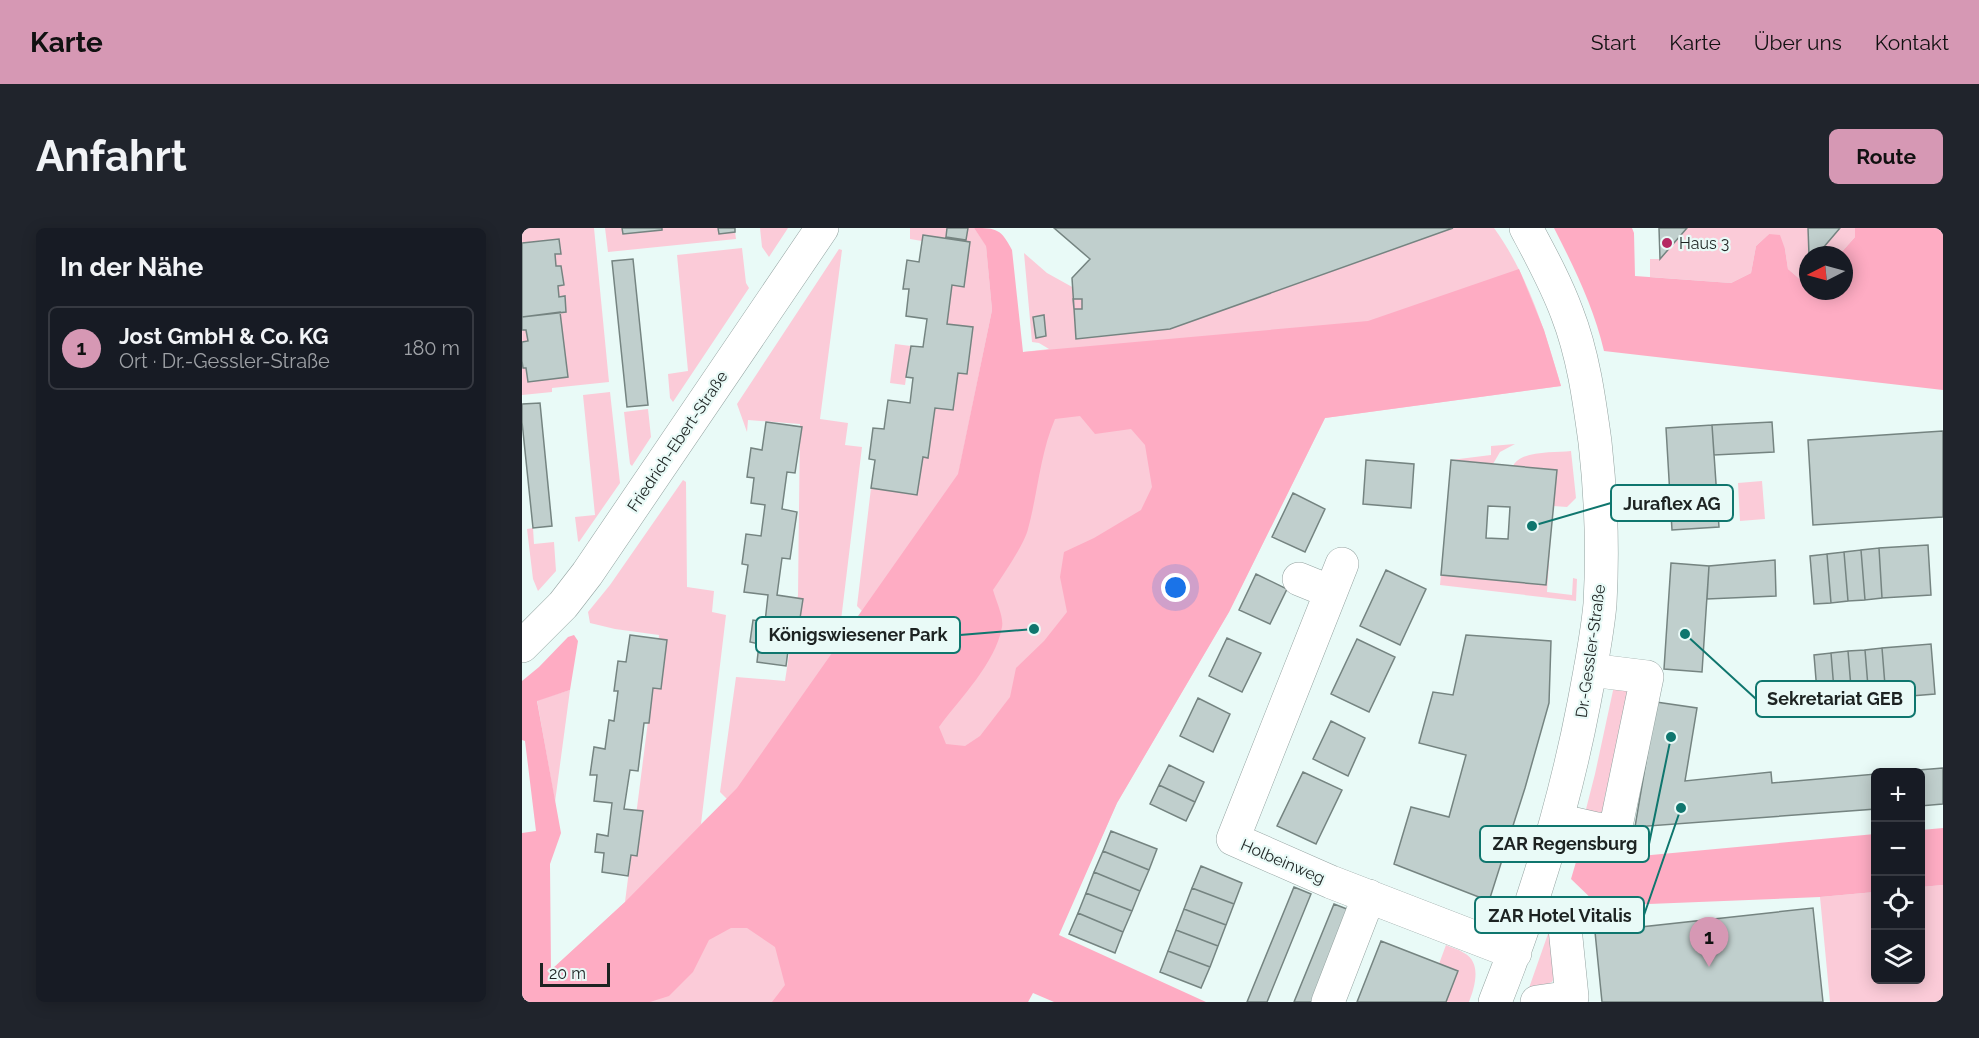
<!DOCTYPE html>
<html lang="de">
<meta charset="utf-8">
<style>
:root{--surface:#171b24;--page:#20242c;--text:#f1f3f6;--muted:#9ea1a6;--line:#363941;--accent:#d698b4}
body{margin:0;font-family:Raleway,sans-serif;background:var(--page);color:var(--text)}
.controls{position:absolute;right:18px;bottom:18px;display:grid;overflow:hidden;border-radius:9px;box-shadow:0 3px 15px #0003}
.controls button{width:54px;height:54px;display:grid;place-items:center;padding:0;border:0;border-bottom:2px solid var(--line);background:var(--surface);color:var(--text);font:30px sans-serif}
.compass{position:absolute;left:1277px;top:18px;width:54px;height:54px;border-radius:50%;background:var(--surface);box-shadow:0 3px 15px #0003;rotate:264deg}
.scale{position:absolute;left:18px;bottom:15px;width:70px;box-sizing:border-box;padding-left:6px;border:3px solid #1d2322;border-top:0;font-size:16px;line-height:21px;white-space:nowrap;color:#1d2322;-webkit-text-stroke:4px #e9faf7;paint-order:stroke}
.you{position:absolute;left:654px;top:360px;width:21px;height:21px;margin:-15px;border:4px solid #fff;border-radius:50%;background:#1a73e8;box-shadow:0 0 0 9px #1a73e833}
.badge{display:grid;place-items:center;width:39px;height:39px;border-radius:50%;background:var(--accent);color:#111;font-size:20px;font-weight:700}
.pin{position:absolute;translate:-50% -50px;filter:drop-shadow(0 2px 3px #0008)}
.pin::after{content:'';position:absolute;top:32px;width:21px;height:18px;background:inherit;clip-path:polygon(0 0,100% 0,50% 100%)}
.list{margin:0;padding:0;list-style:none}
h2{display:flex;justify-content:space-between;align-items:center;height:78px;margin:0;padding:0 24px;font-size:26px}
h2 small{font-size:20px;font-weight:400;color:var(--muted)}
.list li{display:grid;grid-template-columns:39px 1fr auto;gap:18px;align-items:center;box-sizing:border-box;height:84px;margin:0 12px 12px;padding:0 12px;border:2px solid var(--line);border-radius:9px}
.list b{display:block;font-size:22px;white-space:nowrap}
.list p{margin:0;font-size:20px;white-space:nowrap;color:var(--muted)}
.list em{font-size:20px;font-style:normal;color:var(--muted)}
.icon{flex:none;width:33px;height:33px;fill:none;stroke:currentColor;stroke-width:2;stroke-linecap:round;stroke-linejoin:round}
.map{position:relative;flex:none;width:1421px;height:774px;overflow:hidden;border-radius:9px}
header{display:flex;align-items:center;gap:36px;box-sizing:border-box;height:84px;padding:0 30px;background:var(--accent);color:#111}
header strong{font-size:28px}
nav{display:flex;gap:33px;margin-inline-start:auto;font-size:21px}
.intro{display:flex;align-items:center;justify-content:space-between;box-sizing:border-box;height:144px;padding:0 36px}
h1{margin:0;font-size:42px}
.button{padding:15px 27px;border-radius:9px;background:var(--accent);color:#111;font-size:21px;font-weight:700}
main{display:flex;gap:36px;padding:0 36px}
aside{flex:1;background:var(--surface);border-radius:9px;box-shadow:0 3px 15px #0003}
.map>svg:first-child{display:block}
</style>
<header>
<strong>Karte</strong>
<nav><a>Start</a><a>Karte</a><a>Über uns</a><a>Kontakt</a></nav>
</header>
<div class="intro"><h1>Anfahrt</h1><a class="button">Route</a></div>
<main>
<aside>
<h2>In der Nähe<small></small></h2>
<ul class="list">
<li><span class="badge">1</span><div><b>Jost GmbH &amp; Co. KG</b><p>Ort · Dr.-Gessler-Straße</p></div><em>180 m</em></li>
</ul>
</aside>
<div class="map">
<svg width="1421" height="774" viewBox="0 0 1421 774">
<rect width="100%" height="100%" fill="#e9faf7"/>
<!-- green -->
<path fill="#fbcbd8" d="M 0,0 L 72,0 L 87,154 L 30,160 L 30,164 L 0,167 Z
M 83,0 L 196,0 L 197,6 L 213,4 L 214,11 L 86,24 Z
M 238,0 L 266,0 L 247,29 L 240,19 Z
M 388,0 L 452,0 L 464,17 L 470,82 L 437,243 L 501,124 L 527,121 L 517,115 L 510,114 L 502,25 L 525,45 L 561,65 L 931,0 L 972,0 C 1006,47 1023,103 1039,158 L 803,190 L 707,384 L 595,575 L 506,774 L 0,774 L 0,769 L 103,674 L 137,407 L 93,401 L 68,395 L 66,384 L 88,357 L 161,252 L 164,254 L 165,359 L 192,363 L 190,384 L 204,387 L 179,596 L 205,571 L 198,564 L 214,449 L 263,453 L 276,367 L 278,196 L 226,192 L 225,204 L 215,176 L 317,21 L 320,22 L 298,191 L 326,195 L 323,217 L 340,219 L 316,417 L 340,383 L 335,378 L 349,260 L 395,267 L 401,229 L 406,229 L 413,180 L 431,182 L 436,145 L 445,145 L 451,99 L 425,96 L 430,57 L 442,58 L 448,14 L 401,7 L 400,13 L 388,11 Z
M 1165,0 L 1286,0 L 1286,51 L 1280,53 L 1266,41 L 1263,21 L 1247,6 L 1234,18 L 1229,45 L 1209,55 L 1128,49 L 1128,31 L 1138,31 Z
M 1318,0 L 1333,0 L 1333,9 L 1317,27 L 1295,27 Z
M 220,20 L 224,55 L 227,60 L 151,174 L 148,170 L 146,146 L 166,143 L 155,27 Z
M 373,116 L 389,118 L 383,157 L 368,155 Z
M 88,164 L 98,255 L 57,314 L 56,313 L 53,289 L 73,287 L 61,167 Z
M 126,181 L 129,209 L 110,238 L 108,236 L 102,184 Z
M 993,216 L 978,224 L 971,236 L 929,232 L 969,227 L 969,218 Z
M 1049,223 L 1054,270 L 1045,279 L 1031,278 L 1035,242 L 991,238 C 999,222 1033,225 1049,223 Z
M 1240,253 L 1243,291 L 1218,293 L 1216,255 Z
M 11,300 L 12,316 L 32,314 L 34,343 L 16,363 L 11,351 L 5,301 Z
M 1029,305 L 1025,364 L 1050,367 L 1051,350 L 1055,351 L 1054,373 L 918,357 L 919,347 L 1024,357 Z
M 1092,458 L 1109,458 L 1082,572 L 1087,582 L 1086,587 L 1062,589 L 1073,546 Z
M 48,462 L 33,574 L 15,472 Z
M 1421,657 L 1421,774 L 1308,774 L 1298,669 L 1353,664 L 1354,752 L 1398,752 L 1399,659 Z
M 1027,703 L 1034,746 L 1030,754 L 1011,762 L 1007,760 Z
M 924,717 C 930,720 937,721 942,725 C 960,734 953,759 947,774 L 924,774 L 917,736 Z"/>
<!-- forest -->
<path fill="#feacc3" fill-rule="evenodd" d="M 452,0 C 475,0 479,1 490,22 L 501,124 L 846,93 L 997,41 L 1022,102 L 1039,158 L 803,190 L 707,384 L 595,575 L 537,707 L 684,774 L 532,774 L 511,765 L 506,774 L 250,774 L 263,757 L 253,719 L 225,700 L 209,700 L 187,712 L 171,744 L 147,768 L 128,774 L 0,774 L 0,605 L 14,603 L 3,513 L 0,512 L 0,453 L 17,439 L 46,409 L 52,407 L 56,413 L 48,462 L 15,473 L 39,605 L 28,636 L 29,742 L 103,674 L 215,560 L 436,246 L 470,82 L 464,18 ZM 558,188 L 573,206 L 609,201 L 623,217 L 630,259 L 619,282 L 572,310 L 542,324 L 538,349 L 545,384 L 522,413 L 494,440 L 488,469 L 458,508 L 443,518 L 424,516 L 417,499 C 439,469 473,436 480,399 C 482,389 474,373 471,362 C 481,347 502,317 506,301 C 516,264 518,226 533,191 Z
M 1032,0 L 1110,0 L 1112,5 L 1113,48 L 1209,55 L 1229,45 L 1234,18 L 1247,6 L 1258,7 L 1263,21 L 1266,41 L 1280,53 L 1286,51 L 1286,63 L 1322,63 L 1322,27 L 1317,27 L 1333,9 L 1333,0 L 1421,0 L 1421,162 L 1082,123 C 1072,80 1052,39 1032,0 Z
M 1421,600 L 1421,657 L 1399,659 L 1399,602 Z
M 1353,606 L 1353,664 L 1298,669 L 1077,678 L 1049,651 L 1054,634 Z"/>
<!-- building -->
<path fill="#c0cfcd" stroke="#758481" stroke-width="1.5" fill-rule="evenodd" d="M 100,0 L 140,0 L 140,2 L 101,6 Z
M 196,0 L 213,0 L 213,4 L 197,6 Z
M 425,0 L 446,0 L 444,12 L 424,9 Z
M 532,0 L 931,0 L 648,101 L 554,111 L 550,50 L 568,31 Z
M 1137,0 L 1165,0 L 1138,31 Z
M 1286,0 L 1318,0 L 1295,27 L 1287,27 Z
M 401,7 L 448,14 L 442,59 L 430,57 L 425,96 L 451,99 L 445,146 L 436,145 L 431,182 L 413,180 L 406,230 L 401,229 L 395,267 L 349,260 L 353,232 L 347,231 L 351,200 L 362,201 L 366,172 L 388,175 L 391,150 L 384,149 L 389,118 L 401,119 L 405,91 L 384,88 L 387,61 L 381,61 L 385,32 L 397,34 Z
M 37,11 L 39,26 L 33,26 L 34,38 L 39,38 L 42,57 L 36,58 L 37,69 L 43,68 L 44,84 L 0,89 L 0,15 Z
M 111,31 L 126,177 L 105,179 L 90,33 Z
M 551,71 L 560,71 L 560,81 L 552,81 Z
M 38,84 L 46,149 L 6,154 L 4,140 L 1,140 L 0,133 L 0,114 L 6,113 L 4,102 L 0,102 L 0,89 Z
M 522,87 L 524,108 L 514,110 L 511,89 Z
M 18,175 L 30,298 L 11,300 L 0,194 L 0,176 Z
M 244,194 L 280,199 L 273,245 L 265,244 L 260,281 L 275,284 L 268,331 L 260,330 L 255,367 L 281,371 L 274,416 L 267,415 L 264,438 L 235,434 L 237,416 L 228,414 L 231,392 L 243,394 L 246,367 L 222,364 L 226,337 L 220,336 L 224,306 L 239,308 L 243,277 L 229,275 L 232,250 L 225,249 L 229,220 L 240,222 Z
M 1250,194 L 1252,224 L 1192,227 L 1190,197 Z
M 1190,197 L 1197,299 L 1150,302 L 1144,200 Z
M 1421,203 L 1421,289 L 1291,297 L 1286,212 Z
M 844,232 L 892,236 L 889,280 L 841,276 Z
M 929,232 L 1035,242 L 1024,357 L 919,347 ZM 966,278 L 988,279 L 986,311 L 964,310 Z
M 771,265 L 803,281 L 783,324 L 750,309 Z
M 1406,317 L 1409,367 L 1360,370 L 1357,320 Z
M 1357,320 L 1360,370 L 1343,372 L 1339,322 Z
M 1339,322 L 1343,372 L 1326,373 L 1322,324 Z
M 1322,324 L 1326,373 L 1309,375 L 1305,326 Z
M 1305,326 L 1309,375 L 1292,376 L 1288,328 Z
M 1253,332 L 1254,368 L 1185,371 L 1187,338 Z
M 1149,335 L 1187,338 L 1180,444 L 1142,441 Z
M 864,342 L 904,361 L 878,417 L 838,398 Z
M 734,346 L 765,361 L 748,396 L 717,382 Z
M 108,407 L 145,412 L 139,461 L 131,460 L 127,495 L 122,495 L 116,543 L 108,542 L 102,581 L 121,583 L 115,628 L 109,627 L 106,648 L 80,644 L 82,625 L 73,624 L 75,606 L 86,608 L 90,575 L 72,573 L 75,547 L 68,547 L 72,519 L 83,521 L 87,492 L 92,493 L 96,463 L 92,463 L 96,433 L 104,434 Z
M 944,407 L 1029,413 L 1027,475 L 1003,560 L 967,673 L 872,636 L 889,579 L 927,589 L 944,527 L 897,515 L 911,464 L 931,467 Z
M 705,410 L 739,425 L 720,464 L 687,448 Z
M 835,411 L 873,429 L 847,484 L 809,466 Z
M 1409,416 L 1413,466 L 1364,470 L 1360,420 Z
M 1360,420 L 1364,470 L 1347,471 L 1343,422 Z
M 1343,422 L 1347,471 L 1330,472 L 1326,423 Z
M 1326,423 L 1330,472 L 1313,474 L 1309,425 Z
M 1309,425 L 1313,474 L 1296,476 L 1292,427 Z
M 676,470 L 708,486 L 691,524 L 658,508 Z
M 1134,474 L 1175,480 L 1163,553 L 1249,544 L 1250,555 L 1354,546 L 1354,581 L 1113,599 Z
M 809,493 L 843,510 L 826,548 L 791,531 Z
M 647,537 L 682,554 L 673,574 L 637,557 Z
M 1421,540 L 1421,576 L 1398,578 L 1398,544 L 1372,544 Z
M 781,544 L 820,562 L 794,616 L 755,598 Z
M 637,557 L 673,574 L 664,593 L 628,576 Z
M 589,603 L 635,621 L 627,642 L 581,623 Z
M 581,623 L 627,642 L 618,663 L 572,644 Z
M 679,638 L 720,655 L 712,676 L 670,660 Z
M 572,644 L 618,663 L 610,683 L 564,665 Z
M 772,659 L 789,666 L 745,774 L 725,774 Z
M 670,660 L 712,676 L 704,697 L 662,681 Z
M 564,665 L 610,683 L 601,704 L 556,685 Z
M 812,676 L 830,683 L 793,774 L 772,774 Z
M 1291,680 L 1301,774 L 1080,774 L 1073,704 Z
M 662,681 L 704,697 L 696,718 L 654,702 Z
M 556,685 L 601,704 L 593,725 L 547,706 Z
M 654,702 L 696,718 L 688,739 L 646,723 Z
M 859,713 L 936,743 L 924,774 L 835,774 Z
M 646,723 L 688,739 L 679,760 L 638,744 Z"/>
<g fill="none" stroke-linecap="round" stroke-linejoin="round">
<defs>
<path id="minor" d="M 820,336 L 711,611 L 809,654 L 993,725
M 777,351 L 809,364
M 0,418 L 41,377 L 65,346 L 300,0
M 1036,592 L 1075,601 L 1093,603 L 1125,449 L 1068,442
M 1009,679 L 1042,690 L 1050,769 L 1015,774
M 806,774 L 847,668
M 973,774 C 1012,676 1042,579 1062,475 C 1068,443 1075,409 1078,376 C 1081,322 1079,267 1073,214 C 1067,170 1061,126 1045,85 C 1034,55 1019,28 1004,0"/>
</defs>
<!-- minor casing -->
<use href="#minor" stroke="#94a3a1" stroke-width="34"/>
<!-- minor -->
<use href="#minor" stroke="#fff" stroke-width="33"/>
</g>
<!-- markers -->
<circle fill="#b52963" stroke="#e9faf7" stroke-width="2" cx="1145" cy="15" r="6"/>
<g text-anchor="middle" stroke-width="4.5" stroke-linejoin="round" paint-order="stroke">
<!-- poi labels -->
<g font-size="16" fill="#1d2322" stroke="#e9faf7" text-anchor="start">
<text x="1157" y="21">Haus 3</text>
</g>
<!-- street labels -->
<g font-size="16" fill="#1d2322" stroke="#e9faf7">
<text transform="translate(155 213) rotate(-56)" y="6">Friedrich-Ebert-Straße</text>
<text transform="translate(1068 423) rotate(-82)" y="6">Dr.-Gessler-Straße</text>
<text transform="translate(761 633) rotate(23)" y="6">Holbeinweg</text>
</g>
</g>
<!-- callouts -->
<path fill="none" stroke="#0f766e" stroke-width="2" d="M1010 298L1089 275M512 401L438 407M1163 406L1234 471M1149 509L1127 616M1159 580L1122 687"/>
<g fill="#0f766e" stroke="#e9faf7" stroke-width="2">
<circle cx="1010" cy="298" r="6"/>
<circle cx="512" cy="401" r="6"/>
<circle cx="1163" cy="406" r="6"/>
<circle cx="1149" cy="509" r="6"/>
<circle cx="1159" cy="580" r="6"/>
</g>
<g fill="#e9faf7" stroke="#0f766e" stroke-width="2">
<rect x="1089" y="257" width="122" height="36" rx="6"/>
<rect x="234" y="389" width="204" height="36" rx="6"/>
<rect x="1234" y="453" width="159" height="36" rx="6"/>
<rect x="958" y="598" width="169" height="36" rx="6"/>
<rect x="953" y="669" width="169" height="36" rx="6"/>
</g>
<g font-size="18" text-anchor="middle" font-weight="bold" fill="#1d2322">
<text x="1150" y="282">Juraflex AG</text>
<text x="336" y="413">Königswiesener Park</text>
<text x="1313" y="477">Sekretariat GEB</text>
<text x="1043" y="622">ZAR Regensburg</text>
<text x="1038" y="694">ZAR Hotel Vitalis</text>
</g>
</svg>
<div class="controls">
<button>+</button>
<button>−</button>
<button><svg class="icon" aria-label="locate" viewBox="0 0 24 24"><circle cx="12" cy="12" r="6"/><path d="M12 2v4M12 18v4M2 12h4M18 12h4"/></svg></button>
<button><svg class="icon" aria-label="layers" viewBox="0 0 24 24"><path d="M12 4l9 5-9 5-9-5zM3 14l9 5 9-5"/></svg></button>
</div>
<svg class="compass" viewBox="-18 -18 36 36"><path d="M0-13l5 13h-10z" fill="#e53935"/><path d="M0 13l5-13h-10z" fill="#9ea1a6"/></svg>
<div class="scale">20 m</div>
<div class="you"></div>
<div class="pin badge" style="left:1187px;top:739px">1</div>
</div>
</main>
